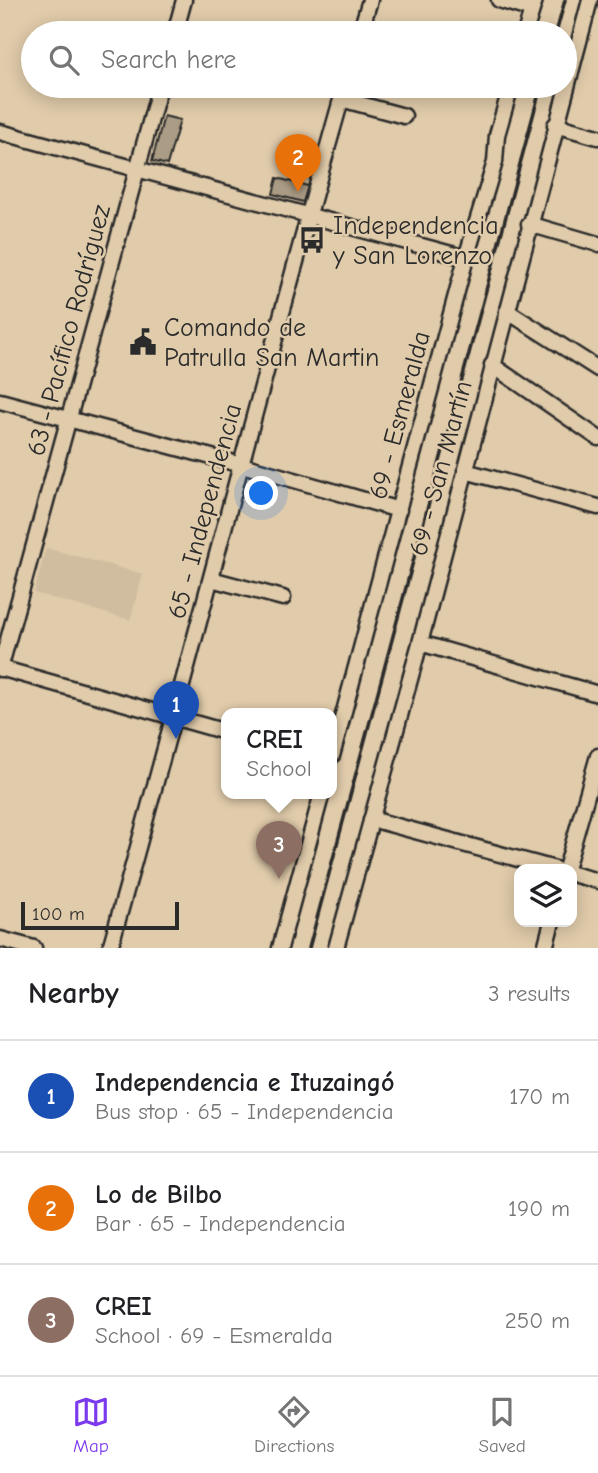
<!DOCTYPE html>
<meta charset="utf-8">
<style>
:root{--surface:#fff;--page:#f6f6f6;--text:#202124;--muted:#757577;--line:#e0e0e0;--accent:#7c3aed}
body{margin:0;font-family:"Comic Neue",sans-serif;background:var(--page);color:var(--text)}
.controls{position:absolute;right:21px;bottom:21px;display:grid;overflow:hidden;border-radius:14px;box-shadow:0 4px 18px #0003}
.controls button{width:63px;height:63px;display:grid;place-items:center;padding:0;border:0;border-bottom:2px solid var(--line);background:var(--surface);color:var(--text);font:35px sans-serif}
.scale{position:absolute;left:21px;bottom:18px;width:158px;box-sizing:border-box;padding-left:7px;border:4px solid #2b2b2b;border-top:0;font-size:19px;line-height:24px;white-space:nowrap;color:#2b2b2b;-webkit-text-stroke:5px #e0cbaa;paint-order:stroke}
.you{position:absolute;left:262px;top:494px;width:24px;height:24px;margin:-18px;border:5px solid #fff;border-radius:50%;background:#1a73e8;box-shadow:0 0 0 10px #1a73e833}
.badge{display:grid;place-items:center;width:46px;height:46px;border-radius:50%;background:var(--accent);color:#fff;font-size:23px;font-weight:700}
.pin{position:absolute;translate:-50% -58px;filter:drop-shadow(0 2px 4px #0008)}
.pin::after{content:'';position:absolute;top:37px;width:24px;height:21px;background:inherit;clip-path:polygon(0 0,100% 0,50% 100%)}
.popup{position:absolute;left:221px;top:708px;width:116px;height:91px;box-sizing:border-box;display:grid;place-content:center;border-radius:14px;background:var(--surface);filter:drop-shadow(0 2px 5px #0005);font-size:23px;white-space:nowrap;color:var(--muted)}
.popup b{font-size:26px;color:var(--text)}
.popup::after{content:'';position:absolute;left:50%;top:100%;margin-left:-14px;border:14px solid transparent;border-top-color:var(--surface)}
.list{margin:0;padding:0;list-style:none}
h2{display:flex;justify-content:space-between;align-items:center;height:91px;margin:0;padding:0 28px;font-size:30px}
h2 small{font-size:23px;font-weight:400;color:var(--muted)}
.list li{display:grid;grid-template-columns:46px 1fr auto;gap:21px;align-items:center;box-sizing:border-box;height:112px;padding:0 28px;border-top:2px solid var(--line)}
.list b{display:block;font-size:26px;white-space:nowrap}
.list p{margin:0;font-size:23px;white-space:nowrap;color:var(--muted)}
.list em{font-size:23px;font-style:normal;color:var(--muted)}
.icon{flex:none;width:38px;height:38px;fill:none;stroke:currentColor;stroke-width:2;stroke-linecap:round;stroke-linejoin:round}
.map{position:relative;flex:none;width:598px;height:948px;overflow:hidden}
.search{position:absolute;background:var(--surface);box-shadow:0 4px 18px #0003;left:21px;right:21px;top:21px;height:77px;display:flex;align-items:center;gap:18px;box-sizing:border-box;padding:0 24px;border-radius:38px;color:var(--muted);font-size:26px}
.sheet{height:427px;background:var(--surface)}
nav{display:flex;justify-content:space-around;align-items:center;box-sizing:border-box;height:98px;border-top:2px solid var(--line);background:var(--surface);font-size:19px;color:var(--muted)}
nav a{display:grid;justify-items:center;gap:4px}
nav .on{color:var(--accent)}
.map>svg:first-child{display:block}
</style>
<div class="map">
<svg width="598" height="948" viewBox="0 0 598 948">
<rect width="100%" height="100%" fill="#e0cbaa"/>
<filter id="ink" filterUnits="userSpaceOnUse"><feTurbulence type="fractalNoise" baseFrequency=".0143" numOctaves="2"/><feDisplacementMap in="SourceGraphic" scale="14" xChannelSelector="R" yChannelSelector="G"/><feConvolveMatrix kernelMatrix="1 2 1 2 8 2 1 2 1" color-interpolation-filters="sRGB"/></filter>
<g filter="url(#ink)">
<!-- built -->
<path fill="#d0bd9f" d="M 46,548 L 143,574 L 130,620 L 34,593 Z"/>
<!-- building -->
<path fill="#ab9c85" stroke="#2b2b2b" stroke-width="2" d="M 164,116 L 180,120 L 167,165 L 152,161 Z
M 277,178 L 308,186 L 303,202 L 273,194 Z"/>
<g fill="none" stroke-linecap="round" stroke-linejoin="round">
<defs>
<path id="minor" d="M 499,0 L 532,10
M 175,33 L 184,0
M 360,33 L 370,0
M 525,33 L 535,0
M 341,99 L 404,116
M 555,125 L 598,137
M 0,132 L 466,258
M 529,224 L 598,244
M 507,311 L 598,369
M 492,365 L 598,438
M 0,401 L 242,465 L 399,510
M 465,471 L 598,507
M 211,579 L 283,598
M 420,643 L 598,694
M 0,668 L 226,732
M 0,669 L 160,86
M 332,756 L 466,258 L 495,162 L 497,135 L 511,86
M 371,819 L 555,869
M 566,869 L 598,756
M 572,874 L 598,881
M 0,939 L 34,948
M 110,948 C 191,661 263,372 345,86
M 280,948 L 322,793
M 336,948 L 420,643 L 590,0
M 545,948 L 552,922"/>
</defs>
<!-- minor casing -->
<use href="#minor" stroke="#2b2b2b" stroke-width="19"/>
<!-- minor -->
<use href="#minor" stroke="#e0cbaa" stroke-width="14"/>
<!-- rail -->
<path stroke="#2b2b2b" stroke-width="3.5" d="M 556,33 L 565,0
M 309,948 L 541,86"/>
</g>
</g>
<!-- icons -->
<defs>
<symbol id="bus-bare" viewBox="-9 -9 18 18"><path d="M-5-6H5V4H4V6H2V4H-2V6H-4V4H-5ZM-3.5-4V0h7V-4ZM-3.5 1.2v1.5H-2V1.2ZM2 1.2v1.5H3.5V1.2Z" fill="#2b2b2b" stroke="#e0cbaa" stroke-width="2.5" paint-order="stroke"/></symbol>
<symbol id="civic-bare" viewBox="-9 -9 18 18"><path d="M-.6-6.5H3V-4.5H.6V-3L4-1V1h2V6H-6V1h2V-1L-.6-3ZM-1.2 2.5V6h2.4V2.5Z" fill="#2b2b2b" stroke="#e0cbaa" stroke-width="2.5" paint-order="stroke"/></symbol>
</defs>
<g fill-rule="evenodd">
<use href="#bus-bare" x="293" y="221" width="38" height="38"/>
<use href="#civic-bare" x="124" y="323" width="38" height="38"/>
</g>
<g text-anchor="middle" stroke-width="5" stroke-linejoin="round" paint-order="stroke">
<!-- poi labels -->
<g font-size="26" fill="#2b2b2b" stroke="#e0cbaa" text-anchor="start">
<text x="333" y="234">Independencia<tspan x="333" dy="30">y San Lorenzo</tspan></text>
<text x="164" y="336">Comando de<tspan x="164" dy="30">Patrulla San Martin</tspan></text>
</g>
<!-- street labels -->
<g font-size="26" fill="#2b2b2b" stroke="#e0cbaa">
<text transform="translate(68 330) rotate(-75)" y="9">63 - Pacífico Rodríguez</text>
<text transform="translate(399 415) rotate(-75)" y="9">69 - Esmeralda</text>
<text transform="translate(440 468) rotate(-75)" y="9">69 - San Martín</text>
<text transform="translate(204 511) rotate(-75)" y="9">65 - Independencia</text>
</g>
</g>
</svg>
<div class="controls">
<button><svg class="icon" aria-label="layers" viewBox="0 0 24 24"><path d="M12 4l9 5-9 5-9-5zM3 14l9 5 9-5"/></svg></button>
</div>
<div class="scale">100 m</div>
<div class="you"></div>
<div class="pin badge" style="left:176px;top:739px;background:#1a4fb4">1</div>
<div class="pin badge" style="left:298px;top:192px;background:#e8710a">2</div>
<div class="pin badge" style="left:279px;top:879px;background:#8d6e63">3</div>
<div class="popup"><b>CREI</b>School</div>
<div class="search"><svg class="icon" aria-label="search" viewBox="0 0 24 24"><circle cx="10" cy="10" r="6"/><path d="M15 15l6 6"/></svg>Search here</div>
</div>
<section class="sheet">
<h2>Nearby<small>3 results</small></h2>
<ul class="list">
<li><span class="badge" style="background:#1a4fb4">1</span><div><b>Independencia e Ituzaingó</b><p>Bus stop · 65 - Independencia</p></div><em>170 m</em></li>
<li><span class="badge" style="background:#e8710a">2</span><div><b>Lo de Bilbo</b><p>Bar · 65 - Independencia</p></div><em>190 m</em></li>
<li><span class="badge" style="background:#8d6e63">3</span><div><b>CREI</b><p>School · 69 - Esmeralda</p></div><em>250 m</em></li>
</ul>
</section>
<nav>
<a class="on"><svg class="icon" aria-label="map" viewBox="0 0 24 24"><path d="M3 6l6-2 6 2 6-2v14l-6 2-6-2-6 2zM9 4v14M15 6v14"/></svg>Map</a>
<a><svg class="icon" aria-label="directions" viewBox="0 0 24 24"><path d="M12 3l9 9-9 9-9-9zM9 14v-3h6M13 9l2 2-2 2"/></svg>Directions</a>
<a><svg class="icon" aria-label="saved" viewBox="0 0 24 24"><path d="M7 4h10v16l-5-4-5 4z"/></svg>Saved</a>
</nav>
